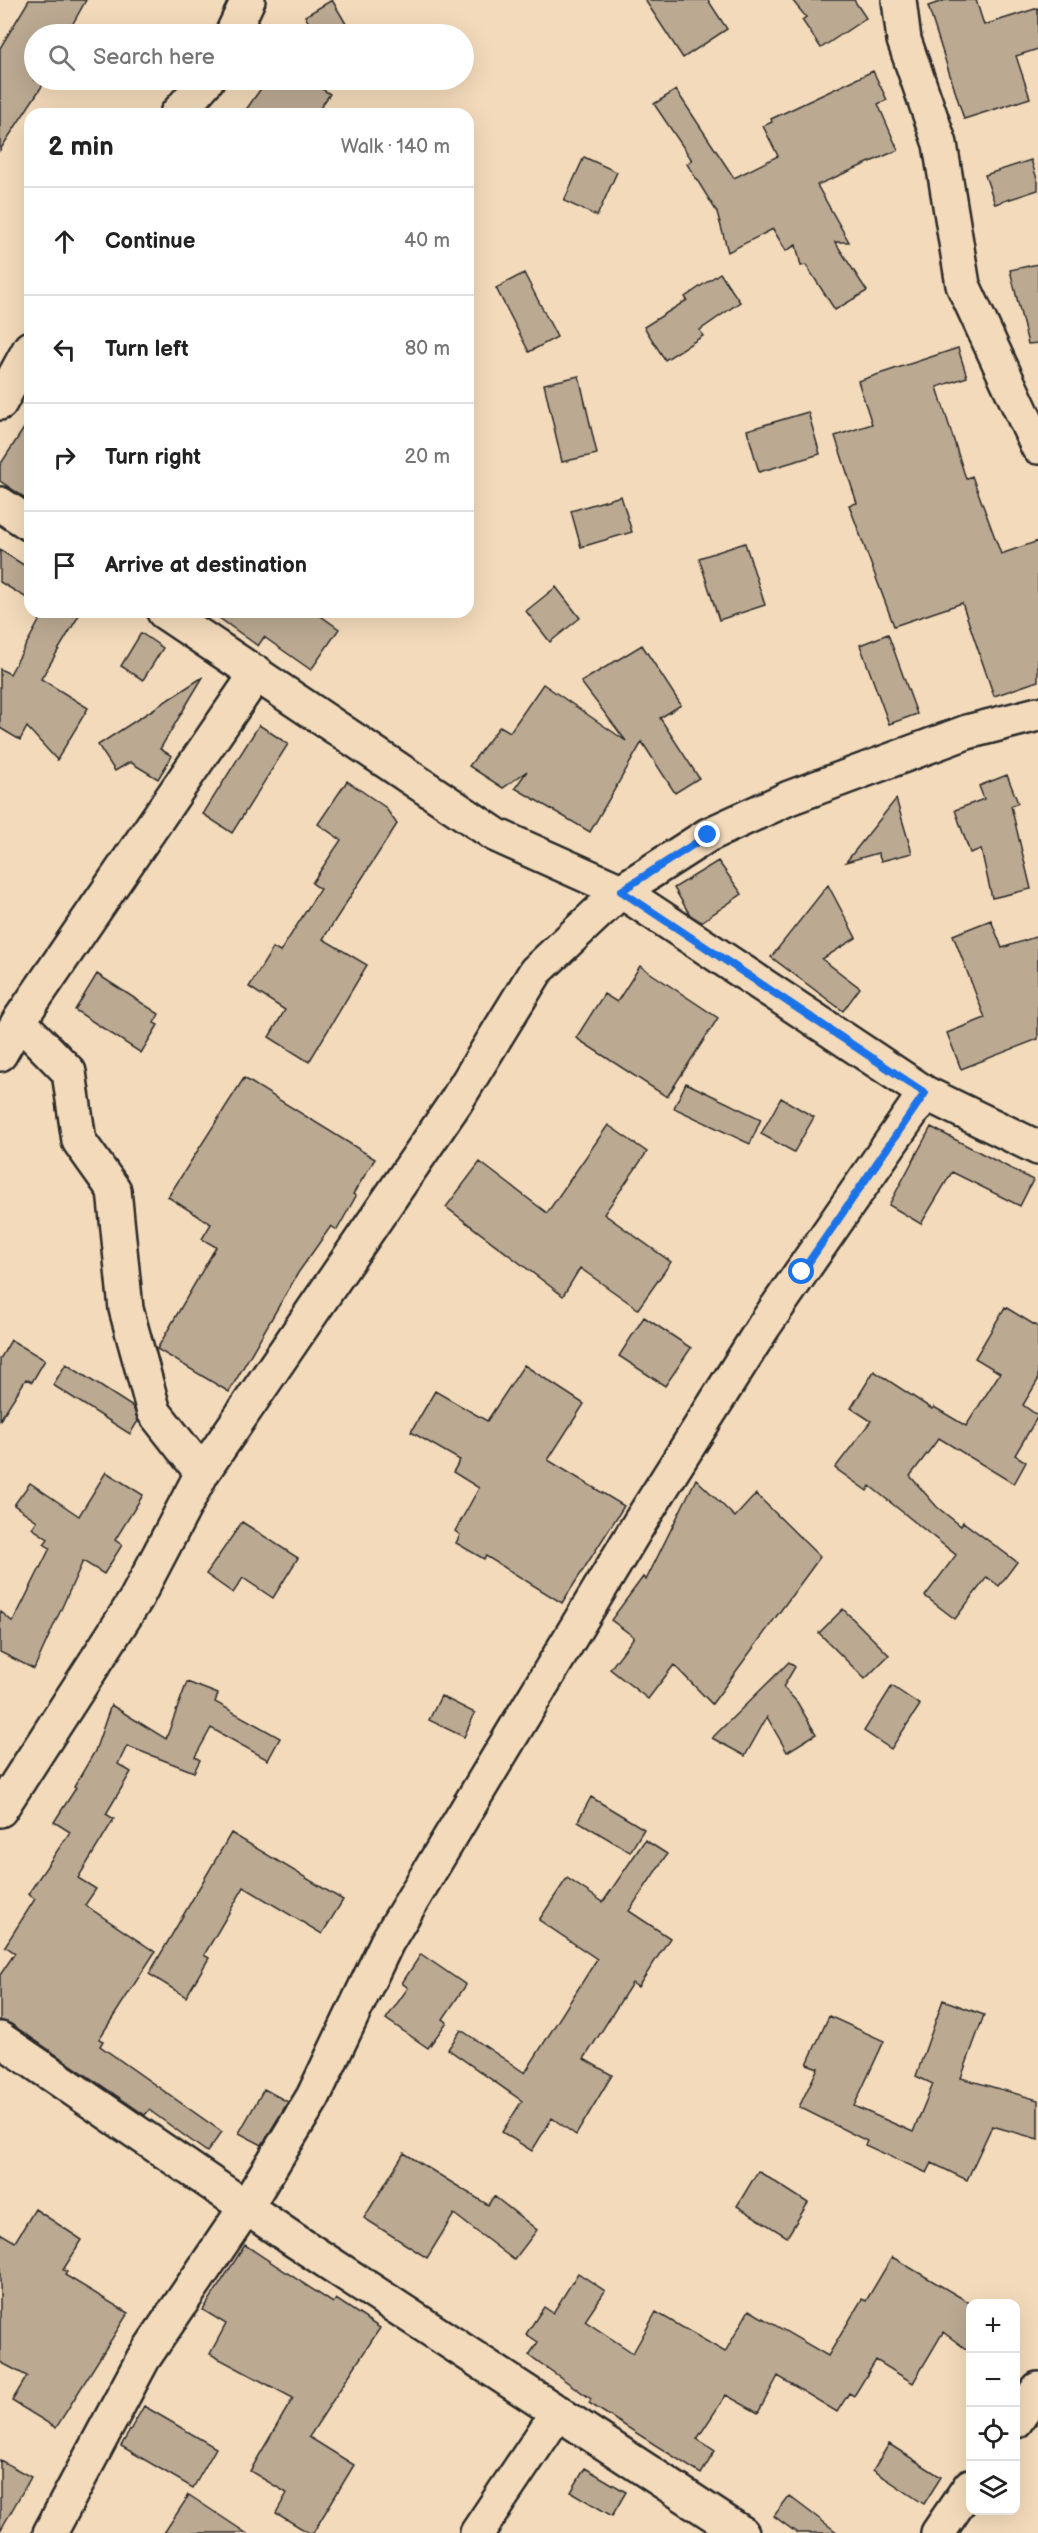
<!DOCTYPE html>
<meta charset="utf-8">
<style>
:root{--surface:#fff;--page:#f6f6f6;--text:#222;--muted:#767676;--line:#e0e0e0}
body{margin:0;font-family:"Balsamiq Sans",sans-serif;background:var(--page);color:var(--text)}
.controls{position:absolute;right:18px;bottom:18px;display:grid;overflow:hidden;border-radius:12px;box-shadow:0 6px 24px #0002}
.controls button{width:54px;height:54px;display:grid;place-items:center;padding:0;border:0;border-bottom:2px solid var(--line);background:var(--surface);color:var(--text);font:30px sans-serif}
.stop{position:absolute;width:18px;height:18px;margin:-14px;border:4px solid #1a73e8;border-radius:50%;background:#fff}
.stop.end{background:#1a73e8;border-color:#fff;box-shadow:0 2px 6px #0008}
.list{margin:0;padding:0;list-style:none}
h2{display:flex;justify-content:space-between;align-items:center;height:78px;margin:0;padding:0 24px;font-size:26px}
h2 small{font-size:20px;font-weight:400;color:var(--muted)}
.list li{display:grid;grid-template-columns:39px 1fr auto;gap:18px;align-items:center;box-sizing:border-box;height:108px;padding:0 24px;border-top:2px solid var(--line)}
.list b{display:block;font-size:22px;white-space:nowrap}
.list em{font-size:20px;font-style:normal;color:var(--muted)}
.icon{flex:none;width:33px;height:33px;fill:none;stroke:currentColor;stroke-width:2;stroke-linecap:round;stroke-linejoin:round}
.map{position:relative;flex:none;width:1038px;height:2533px;overflow:hidden}
.search{position:absolute;background:var(--surface);box-shadow:0 6px 24px #0002;left:24px;top:24px;width:450px;height:66px;display:flex;align-items:center;gap:15px;box-sizing:border-box;padding:0 21px;border-radius:33px;color:var(--muted);font-size:22px}
.panel{position:absolute;background:var(--surface);box-shadow:0 6px 24px #0002;left:24px;top:108px;width:450px;height:510px;border-radius:18px}
.map>svg:first-child{display:block}
</style>
<div class="map">
<svg width="1038" height="2533" viewBox="0 0 1038 2533">
<rect width="100%" height="100%" fill="#f3daba"/>
<filter id="ink" filterUnits="userSpaceOnUse"><feTurbulence type="fractalNoise" baseFrequency=".0167" numOctaves="2"/><feDisplacementMap in="SourceGraphic" scale="12" xChannelSelector="R" yChannelSelector="G"/><feConvolveMatrix kernelMatrix="1 2 1 2 8 2 1 2 1" color-interpolation-filters="sRGB"/></filter>
<g filter="url(#ink)">
<!-- building -->
<path fill="#bba992" stroke="#2b2b2b" stroke-width="1.5" d="M 29,0 L 86,0 L 67,34 L 34,34 L 34,80 L 46,80 L 0,150 L 0,48 Z
M 332,0 L 352,34 L 315,34 L 305,16 Z
M 645,0 L 708,0 L 727,29 L 683,58 Z
M 792,0 L 854,0 L 866,18 L 821,48 L 802,20 L 806,17 Z
M 946,0 L 976,0 L 984,25 L 1038,8 L 1038,49 L 1016,56 L 1030,98 L 964,119 L 928,6 Z
M 873,71 L 887,100 L 878,104 L 898,150 L 817,185 L 849,242 L 835,242 L 867,291 L 835,310 L 806,265 L 801,266 L 796,245 L 786,251 L 773,229 L 728,252 L 717,212 L 687,164 L 692,160 L 654,104 L 676,90 L 734,178 L 778,156 L 763,126 L 772,122 L 771,119 Z
M 267,80 L 308,80 L 330,94 L 316,114 L 243,114 Z
M 584,157 L 617,172 L 597,216 L 564,201 Z
M 1031,160 L 1038,182 L 1038,190 L 995,204 L 985,175 Z
M 1038,264 L 1038,343 L 1028,344 L 1010,270 Z
M 524,273 L 557,337 L 529,352 L 496,288 Z
M 720,273 L 740,302 L 700,330 L 703,336 L 665,360 L 644,327 L 687,300 L 685,297 Z
M 958,348 L 967,377 L 937,387 L 966,479 L 972,476 L 1001,554 L 1038,541 L 1038,681 L 994,696 L 962,603 L 894,626 L 849,505 L 857,503 L 835,436 L 872,424 L 858,381 Z
M 579,376 L 597,454 L 562,462 L 544,384 Z
M 808,412 L 820,454 L 759,472 L 747,430 Z
M 30,419 L 30,501 L 0,481 L 0,465 Z
M 621,496 L 632,532 L 581,547 L 571,511 Z
M 745,543 L 765,605 L 719,620 L 699,558 Z
M 0,550 L 30,569 L 30,600 L 0,582 Z
M 556,587 L 580,618 L 550,642 L 526,611 Z
M 44,612 L 81,612 L 41,679 L 88,708 L 57,760 L 27,727 L 20,740 L 0,728 L 0,669 L 10,674 Z
M 211,612 L 315,612 L 339,629 L 311,670 L 264,637 L 258,646 Z
M 141,633 L 163,648 L 143,680 L 121,666 Z
M 888,634 L 917,714 L 889,724 L 860,645 Z
M 642,645 L 681,705 L 660,718 L 699,778 L 675,793 L 642,742 L 590,832 L 515,788 L 527,771 L 503,788 L 469,766 L 500,726 L 510,732 L 543,684 L 626,741 L 581,682 Z
M 203,677 L 160,749 L 172,756 L 158,779 L 130,762 L 115,771 L 98,745 Z
M 259,725 L 288,744 L 232,833 L 203,814 Z
M 1007,775 L 1018,803 L 1011,806 L 1031,889 L 992,898 L 981,849 L 970,853 L 955,810 L 984,799 L 979,786 Z
M 347,781 L 385,807 L 397,824 L 323,939 L 367,965 L 309,1062 L 269,1037 L 285,1010 L 249,987 L 273,948 L 280,952 L 320,889 L 312,883 L 341,840 L 318,824 Z
M 896,799 L 912,853 L 881,861 L 878,853 L 846,862 Z
M 718,861 L 742,894 L 701,922 L 690,915 L 674,888 Z
M 828,885 L 856,938 L 822,959 L 860,988 L 843,1011 L 771,957 Z
M 991,920 L 1002,948 L 1038,936 L 1038,1039 L 961,1069 L 947,1033 L 985,1018 L 953,935 Z
M 640,966 L 718,1018 L 667,1097 L 576,1038 L 604,994 L 617,1002 Z
M 97,974 L 159,1014 L 154,1023 L 158,1025 L 141,1053 L 75,1010 Z
M 244,1078 L 375,1159 L 353,1194 L 356,1196 L 337,1230 L 331,1226 L 298,1273 L 229,1392 L 157,1349 L 216,1247 L 202,1239 L 211,1224 L 168,1197 Z
M 686,1083 L 761,1119 L 750,1144 L 674,1108 Z
M 781,1098 L 814,1117 L 794,1152 L 761,1134 Z
M 608,1125 L 647,1152 L 604,1214 L 671,1262 L 638,1309 L 580,1268 L 563,1296 L 446,1207 L 480,1162 L 547,1213 Z
M 931,1127 L 1033,1180 L 1020,1206 L 952,1172 L 921,1224 L 889,1205 Z
M 1005,1307 L 1038,1327 L 1038,1380 L 1023,1405 L 1038,1416 L 1015,1455 L 1026,1462 L 1014,1484 L 939,1438 L 910,1476 L 937,1507 L 961,1526 L 963,1522 L 1017,1562 L 999,1586 L 987,1577 L 955,1619 L 925,1596 L 956,1555 L 870,1486 L 867,1491 L 835,1468 L 871,1421 L 851,1408 L 874,1371 L 932,1409 L 934,1407 L 966,1426 L 1000,1373 L 975,1358 Z
M 644,1317 L 691,1348 L 665,1386 L 619,1356 Z
M 11,1340 L 45,1360 L 32,1382 L 26,1379 L 0,1420 L 0,1359 Z
M 66,1364 L 133,1407 L 138,1421 L 130,1434 L 53,1385 Z
M 524,1365 L 584,1404 L 548,1460 L 624,1506 L 562,1603 L 486,1556 L 484,1559 L 456,1543 L 460,1535 L 455,1531 L 479,1488 L 453,1472 L 460,1460 L 411,1432 L 435,1391 L 487,1421 Z
M 106,1472 L 143,1495 L 115,1540 L 122,1545 L 104,1574 L 83,1561 L 34,1669 L 0,1652 L 0,1611 L 13,1622 L 50,1548 L 44,1544 L 48,1539 L 32,1528 L 37,1521 L 14,1505 L 30,1483 L 79,1516 Z
M 696,1479 L 735,1517 L 756,1494 L 820,1557 L 712,1704 L 674,1665 L 648,1699 L 610,1669 L 634,1637 L 611,1620 L 643,1577 L 646,1580 Z
M 242,1522 L 298,1558 L 273,1598 L 243,1578 L 233,1593 L 206,1574 Z
M 843,1609 L 889,1655 L 865,1679 L 819,1633 Z
M 789,1662 L 795,1667 L 783,1687 L 797,1702 L 816,1734 L 787,1752 L 767,1717 L 745,1756 L 712,1738 Z
M 187,1682 L 218,1694 L 215,1702 L 280,1738 L 268,1760 L 211,1728 L 195,1757 L 200,1760 L 194,1772 L 127,1746 L 118,1764 L 131,1772 L 106,1814 L 114,1819 L 78,1878 L 96,1889 L 85,1905 L 155,1952 L 99,2039 L 103,2041 L 100,2046 L 222,2132 L 207,2152 L 149,2110 L 145,2115 L 11,2024 L 0,2020 L 0,1975 L 15,1953 L 5,1946 L 35,1899 L 28,1894 L 70,1832 L 54,1822 L 76,1788 L 74,1787 L 95,1751 L 111,1705 L 166,1739 Z
M 892,1686 L 920,1705 L 891,1749 L 864,1731 Z
M 441,1696 L 475,1713 L 464,1737 L 429,1720 Z
M 591,1797 L 644,1829 L 630,1852 L 578,1821 Z
M 231,1833 L 343,1900 L 322,1934 L 244,1887 L 204,1955 L 209,1958 L 186,1997 L 149,1974 Z
M 645,1840 L 667,1854 L 629,1911 L 670,1938 L 638,1987 L 632,1983 L 584,2059 L 612,2075 L 576,2135 L 552,2118 L 532,2151 L 502,2132 L 522,2101 L 448,2049 L 461,2030 L 525,2073 L 597,1959 L 539,1920 L 567,1878 L 603,1902 Z
M 421,1954 L 466,1985 L 443,2019 L 447,2022 L 428,2048 L 386,2019 L 408,1988 L 402,1983 Z
M 943,2000 L 984,2015 L 961,2078 L 1038,2100 L 1038,2139 L 992,2126 L 967,2180 L 932,2163 L 927,2173 L 865,2145 L 867,2141 L 799,2107 L 818,2068 L 807,2064 L 829,2016 L 884,2041 L 854,2106 L 913,2132 L 933,2084 L 916,2076 Z
M 264,2089 L 288,2102 L 262,2145 L 239,2133 Z
M 404,2153 L 488,2205 L 494,2196 L 537,2230 L 514,2260 L 454,2214 L 427,2258 L 364,2218 Z
M 758,2171 L 808,2203 L 787,2237 L 737,2206 Z
M 35,2209 L 82,2240 L 63,2270 L 67,2272 L 65,2275 L 128,2313 L 56,2428 L 12,2401 L 27,2376 L 0,2362 L 0,2233 L 15,2242 Z
M 245,2245 L 333,2303 L 336,2299 L 380,2328 L 309,2437 L 354,2465 L 313,2533 L 309,2533 L 276,2513 L 287,2493 L 250,2471 L 293,2398 L 210,2354 L 226,2324 L 203,2310 Z
M 892,2257 L 970,2303 L 970,2352 L 943,2332 L 913,2383 L 876,2360 L 854,2396 L 849,2393 L 837,2412 L 778,2376 L 758,2413 L 726,2395 L 697,2439 L 715,2451 L 701,2474 L 589,2403 L 591,2399 L 529,2355 L 538,2342 L 526,2334 L 544,2307 L 553,2313 L 578,2273 L 605,2291 L 585,2321 L 633,2353 L 656,2312 L 725,2352 L 749,2310 L 828,2356 L 862,2299 L 866,2301 Z
M 144,2406 L 216,2448 L 193,2488 L 121,2446 Z
M 889,2444 L 941,2477 L 924,2504 L 873,2470 Z
M 0,2460 L 31,2477 L 0,2531 Z
M 585,2468 L 626,2492 L 612,2516 L 571,2492 Z
M 189,2495 L 246,2533 L 164,2533 Z
M 789,2496 L 838,2533 L 797,2533 L 774,2516 Z"/>
<g fill="none" stroke-linecap="round" stroke-linejoin="round">
<defs>
<path id="minor" d="M 899,0 L 904,40 L 940,144 L 963,285 L 1038,447
M 232,34 L 248,0
M 177,114 L 207,80
M 0,403 L 30,348
M 0,504 L 30,524
M 164,612 L 496,835 L 621,891 L 925,1093 L 1038,1148
M 19,1021 L 69,1072 L 79,1141 L 114,1190 L 126,1309 L 154,1412 L 202,1473
M 0,1054 L 19,1021 L 257,673
M 0,1810 L 136,1599 L 202,1473 L 455,1103 L 536,971 L 621,891 L 708,835 L 789,798 L 967,732 L 1038,714
M 0,2039 L 294,2240 L 742,2533
M 1016,2421 L 1038,2389
M 50,2533 L 143,2359 L 246,2207 L 313,2097 L 387,1942 L 640,1522 L 764,1326 L 925,1093
M 477,2533 L 558,2412
M 938,2533 L 970,2486"/>
</defs>
<!-- minor casing -->
<use href="#minor" stroke="#2b2b2b" stroke-width="38"/>
<!-- minor -->
<use href="#minor" stroke="#f3daba" stroke-width="33"/>
</g>
</g>
<g fill="none" stroke-linecap="round" stroke-linejoin="round" filter="url(#ink)">
<!-- route -->
<path stroke="#1a73e8" stroke-width="8" d="M 708,835 L 621,891 L 925,1093 L 802,1272"/>
</g>
</svg>
<div class="controls">
<button>+</button>
<button>−</button>
<button><svg class="icon" aria-label="locate" viewBox="0 0 24 24"><circle cx="12" cy="12" r="6"/><path d="M12 2v4M12 18v4M2 12h4M18 12h4"/></svg></button>
<button><svg class="icon" aria-label="layers" viewBox="0 0 24 24"><path d="M12 4l9 5-9 5-9-5zM3 14l9 5 9-5"/></svg></button>
</div>
<div class="stop" style="left:802px;top:1272px"></div>
<div class="stop end" style="left:708px;top:835px"></div>
<div class="search"><svg class="icon" aria-label="search" viewBox="0 0 24 24"><circle cx="10" cy="10" r="6"/><path d="M15 15l6 6"/></svg>Search here</div>
<section class="panel">
<h2>2 min<small>Walk · 140 m</small></h2>
<ul class="list">
<li><svg class="icon" aria-label="ahead" viewBox="0 0 24 24"><path d="M12 20V5M6 11l6-6 6 6"/></svg><div><b>Continue</b></div><em>40 m</em></li>
<li><svg class="icon" aria-label="left" viewBox="0 0 24 24"><path d="M17 20v-9H6M10 6l-5 5 5 5"/></svg><div><b>Turn left</b></div><em>80 m</em></li>
<li><svg class="icon" aria-label="right" viewBox="0 0 24 24"><path d="M7 20v-9h11M14 6l5 5-5 5"/></svg><div><b>Turn right</b></div><em>20 m</em></li>
<li><svg class="icon" aria-label="arrive" viewBox="0 0 24 24"><path d="M6 21V4h12l-3 4 3 4H6"/></svg><div><b>Arrive at destination</b></div></li>
</ul>
</section>
</div>
